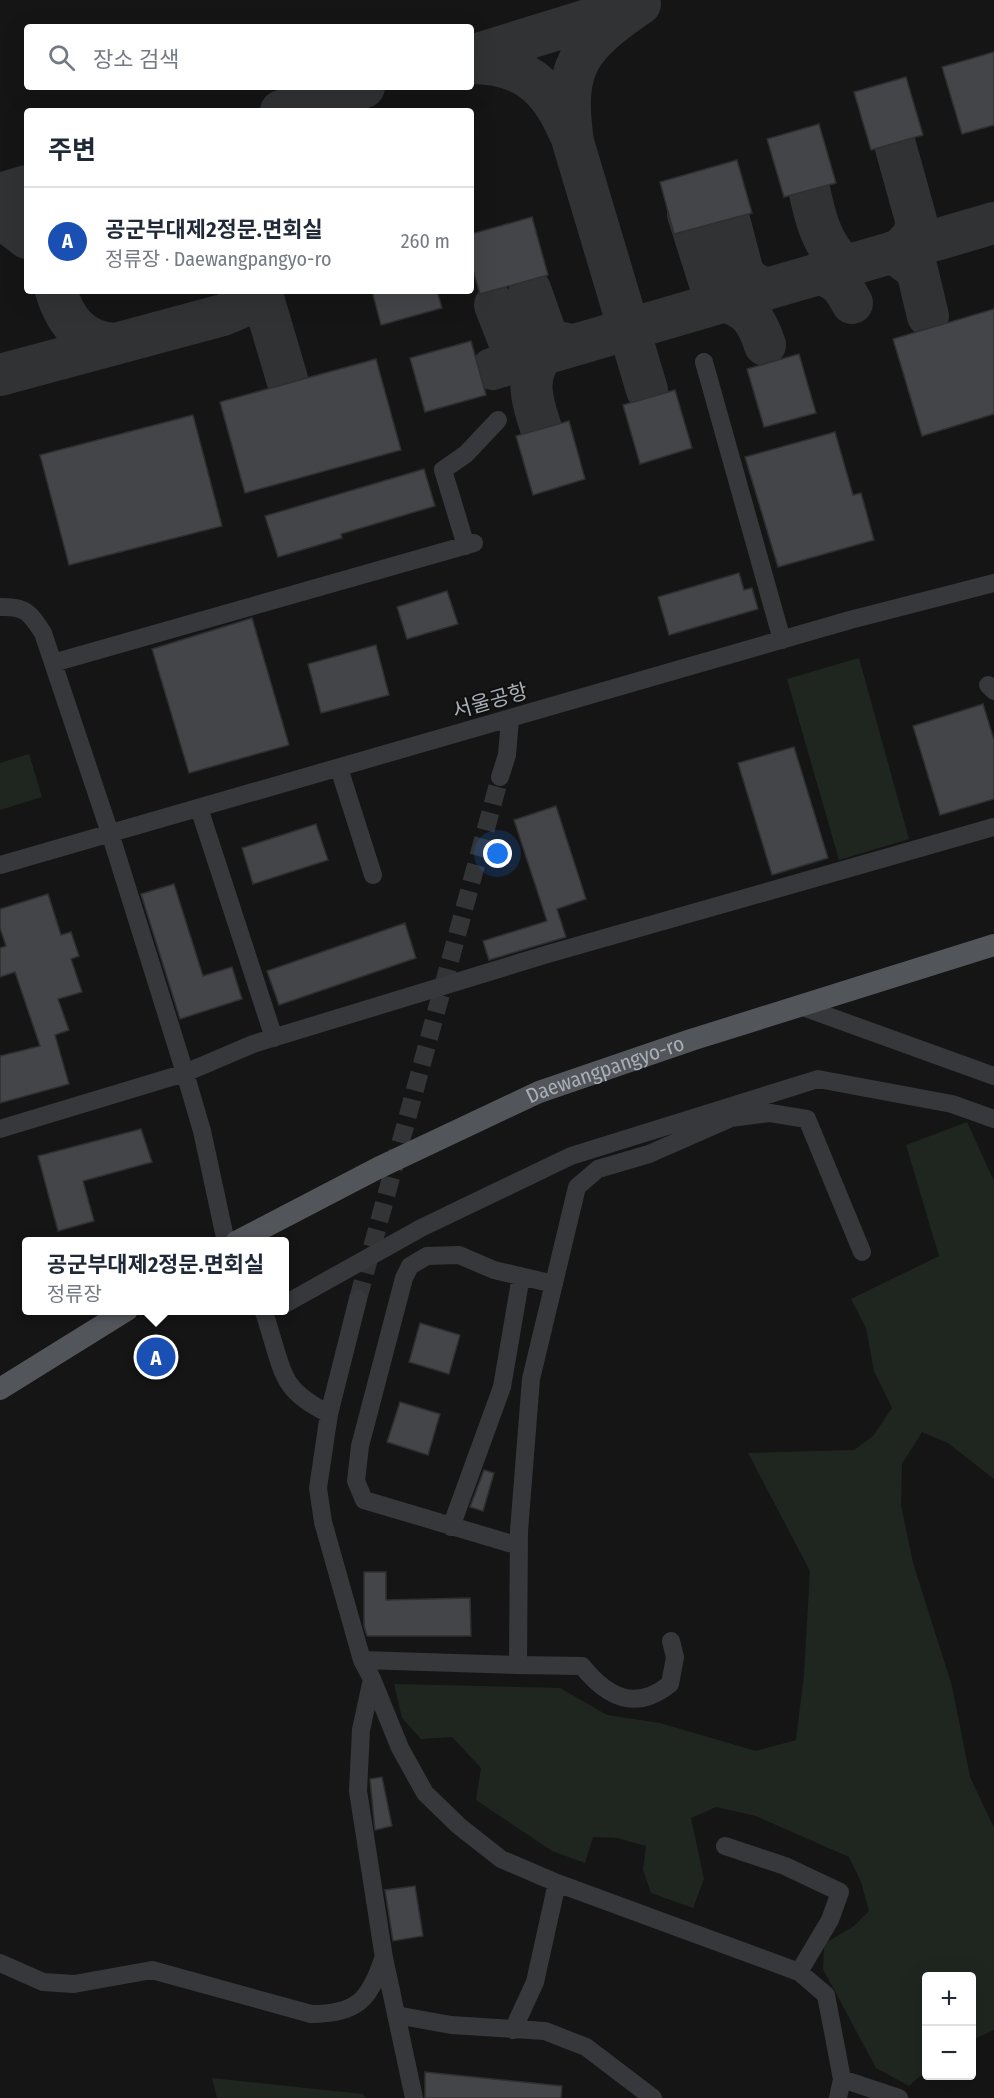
<!DOCTYPE html>
<html lang="ko">
<meta charset="utf-8">
<style>
:root{--surface:#fff;--page:#f2f2f3;--text:#1f2937;--muted:#747a83;--line:#e0e1e3;--accent:#795b3a}
body{margin:0;font-family:"Fira Sans Condensed","Noto Sans KR",sans-serif;background:var(--page);color:var(--text)}
.controls{position:absolute;right:18px;bottom:18px;display:grid;overflow:hidden;border-radius:6px;box-shadow:0 6px 24px #0002}
.controls button{width:54px;height:54px;display:grid;place-items:center;padding:0;border:0;border-bottom:2px solid var(--line);background:var(--surface);color:var(--text);font:30px sans-serif}
.you{position:absolute;left:498px;top:854px;width:21px;height:21px;margin:-15px;border:4px solid #fff;border-radius:50%;background:#1a73e8;box-shadow:0 0 0 9px #1a73e833}
.badge{display:grid;place-items:center;width:39px;height:39px;border-radius:50%;background:var(--accent);color:#fff;font-size:20px;font-weight:700}
.pin{position:absolute;translate:-50% -50%;border:3px solid #fff;box-shadow:0 2px 6px #0006}
.popup{position:absolute;left:22px;top:1237px;width:267px;height:78px;box-sizing:border-box;display:grid;place-content:center;border-radius:6px;background:var(--surface);filter:drop-shadow(0 2px 4px #0005);font-size:20px;white-space:nowrap;color:var(--muted)}
.popup b{font-size:22px;color:var(--text)}
.popup::after{content:'';position:absolute;left:50%;top:100%;margin-left:-12px;border:12px solid transparent;border-top-color:var(--surface)}
.list{margin:0;padding:0;list-style:none}
h2{display:flex;justify-content:space-between;align-items:center;height:78px;margin:0;padding:0 24px;font-size:26px}
h2 small{font-size:20px;font-weight:400;color:var(--muted)}
.list li{display:grid;grid-template-columns:39px 1fr auto;gap:18px;align-items:center;box-sizing:border-box;height:108px;padding:0 24px;border-top:2px solid var(--line)}
.list b{display:block;font-size:22px;white-space:nowrap}
.list p{margin:0;font-size:20px;white-space:nowrap;color:var(--muted)}
.list em{font-size:20px;font-style:normal;color:var(--muted)}
.icon{flex:none;width:33px;height:33px;fill:none;stroke:currentColor;stroke-width:2;stroke-linecap:round;stroke-linejoin:round}
.map{position:relative;flex:none;width:994px;height:2098px;overflow:hidden}
.search{position:absolute;background:var(--surface);box-shadow:0 6px 24px #0002;left:24px;top:24px;width:450px;height:66px;display:flex;align-items:center;gap:15px;box-sizing:border-box;padding:0 21px;border-radius:6px;color:var(--muted);font-size:22px}
.panel{position:absolute;background:var(--surface);box-shadow:0 6px 24px #0002;left:24px;top:108px;width:450px;height:186px;border-radius:6px}
.map>svg:first-child{display:block}
</style>
<div class="map">
<svg width="994" height="2098" viewBox="0 0 994 2098">
<rect width="100%" height="100%" fill="#151516"/>
<!-- green -->
<path fill="#1f261f" d="M 859,658 L 909,839 L 839,860 L 787,679 Z
M 29,754 L 42,797 L 0,810 L 0,763 Z
M 967,1122 L 994,1181 L 994,1479 L 948,1443 L 922,1432 L 902,1464 L 901,1505 L 913,1563 L 952,1686 L 970,1777 L 994,1828 L 994,2030 L 972,2040 L 972,1976 L 926,1976 L 926,2071 L 909,2086 L 876,2068 L 823,1969 L 824,1944 L 854,1926 L 869,1911 L 861,1882 L 849,1857 L 756,1816 L 716,1807 L 691,1818 L 704,1879 L 693,1908 L 651,1893 L 643,1870 L 646,1846 L 617,1838 L 593,1837 L 585,1863 L 552,1851 L 476,1800 L 481,1768 L 452,1737 L 421,1739 L 402,1718 L 394,1684 L 560,1688 L 607,1715 L 660,1723 L 756,1751 L 796,1740 L 804,1674 L 810,1571 L 748,1453 L 854,1450 L 873,1436 L 892,1408 L 874,1371 L 866,1328 L 851,1299 L 939,1256 L 906,1145 Z
M 212,2078 L 363,2094 L 365,2098 L 217,2098 Z"/>
<g fill="none" stroke-linecap="round" stroke-linejoin="round">
<!-- taxiway -->
<path stroke="#303234" stroke-width="42" d="M 640,4 C 579,46 562,65 573,142 L 647,390
M 471,56 L 620,10
M 471,63 C 523,63 550,86 569,132
M 281,111 L 364,87
M 886,112 L 916,220 L 915,234 L 900,250
M 803,161 C 812,198 815,241 845,266
M 0,194 L 27,186
M 724,200 L 743,273 L 751,282 L 766,289
M 688,214 L 712,290 L 730,300 L 741,280
M 0,221 L 10,225 L 27,238
M 893,252 L 917,270 L 928,316
M 817,274 C 836,277 843,286 852,303
M 530,289 L 546,334 L 553,341 L 572,345
M 56,291 C 65,321 82,342 114,344
M 261,291 L 287,379
M 724,301 C 750,309 757,321 765,345
M 495,305 L 513,351 L 529,357
M 545,353 C 519,379 537,413 546,444
M 492,369 L 994,223
M 0,375 L 223,315 L 242,307 L 254,291"/>
</g>
<!-- building -->
<path fill="#444549" stroke="#2f2f32" stroke-width="1.5" d="M 994,52 L 994,125 L 962,134 L 942,67 Z
M 906,77 L 923,135 L 871,150 L 854,92 Z
M 819,124 L 836,183 L 784,197 L 767,139 Z
M 737,160 L 752,213 L 674,234 L 660,182 Z
M 532,217 L 548,275 L 480,294 L 471,263 L 471,234 Z
M 372,291 L 437,291 L 442,308 L 381,325 Z
M 994,309 L 994,414 L 922,436 L 893,339 Z
M 471,341 L 486,395 L 425,412 L 410,358 Z
M 799,354 L 816,413 L 764,427 L 747,369 Z
M 376,359 L 401,450 L 245,493 L 220,402 Z
M 675,390 L 692,448 L 640,464 L 623,405 Z
M 193,415 L 222,526 L 69,565 L 40,455 Z
M 569,421 L 585,479 L 533,495 L 516,436 Z
M 835,432 L 853,495 L 861,493 L 874,540 L 778,567 L 745,457 Z
M 424,469 L 435,506 L 341,534 L 342,538 L 278,557 L 265,516 Z
M 739,573 L 744,590 L 752,588 L 758,609 L 669,635 L 658,597 Z
M 447,591 L 458,624 L 407,639 L 397,607 Z
M 252,618 L 289,745 L 189,773 L 152,649 Z
M 376,645 L 389,695 L 321,713 L 308,664 Z
M 983,704 L 994,740 L 994,799 L 940,815 L 913,726 Z
M 794,747 L 828,858 L 772,875 L 738,763 Z
M 556,806 L 586,899 L 557,909 L 566,937 L 489,960 L 483,941 L 547,921 L 514,820 Z
M 316,824 L 328,860 L 253,884 L 242,848 Z
M 174,884 L 203,976 L 232,967 L 242,999 L 180,1019 L 141,894 Z
M 48,894 L 61,935 L 71,932 L 79,956 L 71,959 L 82,992 L 58,999 L 69,1030 L 55,1035 L 69,1084 L 0,1103 L 0,1056 L 40,1046 L 15,972 L 0,977 L 0,948 L 6,946 L 0,928 L 0,909 Z
M 405,923 L 416,958 L 279,1005 L 267,971 Z
M 141,1129 L 152,1162 L 83,1181 L 94,1221 L 58,1231 L 38,1156 Z
M 420,1323 L 460,1335 L 449,1374 L 409,1362 Z
M 400,1402 L 440,1414 L 428,1455 L 387,1442 Z
M 484,1470 L 494,1473 L 483,1511 L 470,1507 Z
M 364,1572 L 386,1572 L 386,1600 L 470,1598 L 471,1636 L 367,1636 L 364,1626 Z
M 382,1777 L 392,1826 L 375,1830 L 370,1779 Z
M 415,1886 L 423,1936 L 393,1941 L 385,1890 Z
M 425,2072 L 562,2086 L 561,2098 L 425,2098 Z"/>
<g fill="none" stroke-linecap="round" stroke-linejoin="round">
<!-- minor-tunnel -->
<path stroke="#323436" stroke-width="18" stroke-dasharray="18 9" stroke-linecap="butt" d="M 358,1299 L 500,777"/>
<!-- minor -->
<path stroke="#36383b" stroke-width="18" d="M 704,362 L 782,640
M 466,546 L 443,470 L 466,454 L 498,420
M 0,607 C 26,606 30,613 43,633 L 110,833 L 185,1073 L 202,1131 L 226,1242
M 53,663 L 474,543
M 988,685 L 994,691
M 339,768 L 373,875
M 500,777 L 507,755 L 510,719
M 199,808 L 274,1038
M 0,865 L 850,620 L 994,583
M 800,1006 L 994,1076
M 0,1129 L 185,1073 L 253,1044 L 548,954 L 994,827
M 358,1299 L 329,1414 L 318,1488 L 323,1522 L 362,1660 L 372,1679 L 361,1730 L 358,1791 L 384,1958 L 414,2098
M 285,1304 L 421,1228 L 571,1156 L 818,1079 L 952,1104 L 994,1119
M 263,1310 C 267,1319 269,1329 272,1338 C 285,1382 287,1392 329,1414
M 451,1527 L 502,1387 L 521,1276
M 519,1546 L 364,1500 L 356,1481 L 360,1446 L 404,1278 L 410,1266 L 427,1256 L 459,1255 L 494,1270 L 554,1284
M 362,1660 L 518,1665 L 519,1531 L 531,1379 L 577,1187 L 598,1169 L 649,1154 L 731,1118 L 770,1113 L 807,1119 L 862,1252
M 518,1665 L 582,1666 C 607,1697 635,1712 670,1684 L 675,1657 L 671,1641
M 372,1679 L 400,1748 L 425,1793 L 459,1826 L 501,1859 L 557,1883 L 799,1972 L 826,1995 L 842,2079 L 838,2098
M 725,1846 L 785,1866 L 840,1892 L 830,1920 L 799,1972
M 0,1963 L 43,1982 L 74,1984 L 152,1970 L 311,2014 C 356,2014 369,2001 383,1959
M 396,2015 L 451,2025 L 545,2031 L 586,2047 L 653,2098
M 513,2030 L 535,1982 L 557,1883
M 842,2079 L 899,2098"/>
<!-- major -->
<g stroke="#52555a" stroke-width="22">
<path id="s1" d="M 236,1242 L 378,1168 L 539,1092 L 691,1040 L 994,945"/>
<path d="M 0,1389 L 127,1310"/>
</g>
</g>
<g text-anchor="middle" stroke-width="4.5" stroke-linejoin="round" paint-order="stroke">
<!-- street labels -->
<g font-size="21" fill="#a7aeb6" stroke="#101011">
<text transform="translate(490 701) rotate(-16)" y="7">서울공항</text>
<text dy="7" stroke="none"><textPath href="#s1" startOffset="408">Daewangpangyo-ro</textPath></text>
</g>
</g>
</svg>
<div class="controls">
<button>+</button>
<button>−</button>
</div>
<div class="you"></div>
<div class="pin badge" style="left:156px;top:1357px;background:#1a4fb4">A</div>
<div class="popup"><b>공군부대제2정문.면회실</b>정류장</div>
<div class="search"><svg class="icon" aria-label="search" viewBox="0 0 24 24"><circle cx="10" cy="10" r="6"/><path d="M15 15l6 6"/></svg>장소 검색</div>
<section class="panel">
<h2>주변<small></small></h2>
<ul class="list">
<li><span class="badge" style="background:#1a4fb4">A</span><div><b>공군부대제2정문.면회실</b><p>정류장 · Daewangpangyo-ro</p></div><em>260 m</em></li>
</ul>
</section>
</div>
